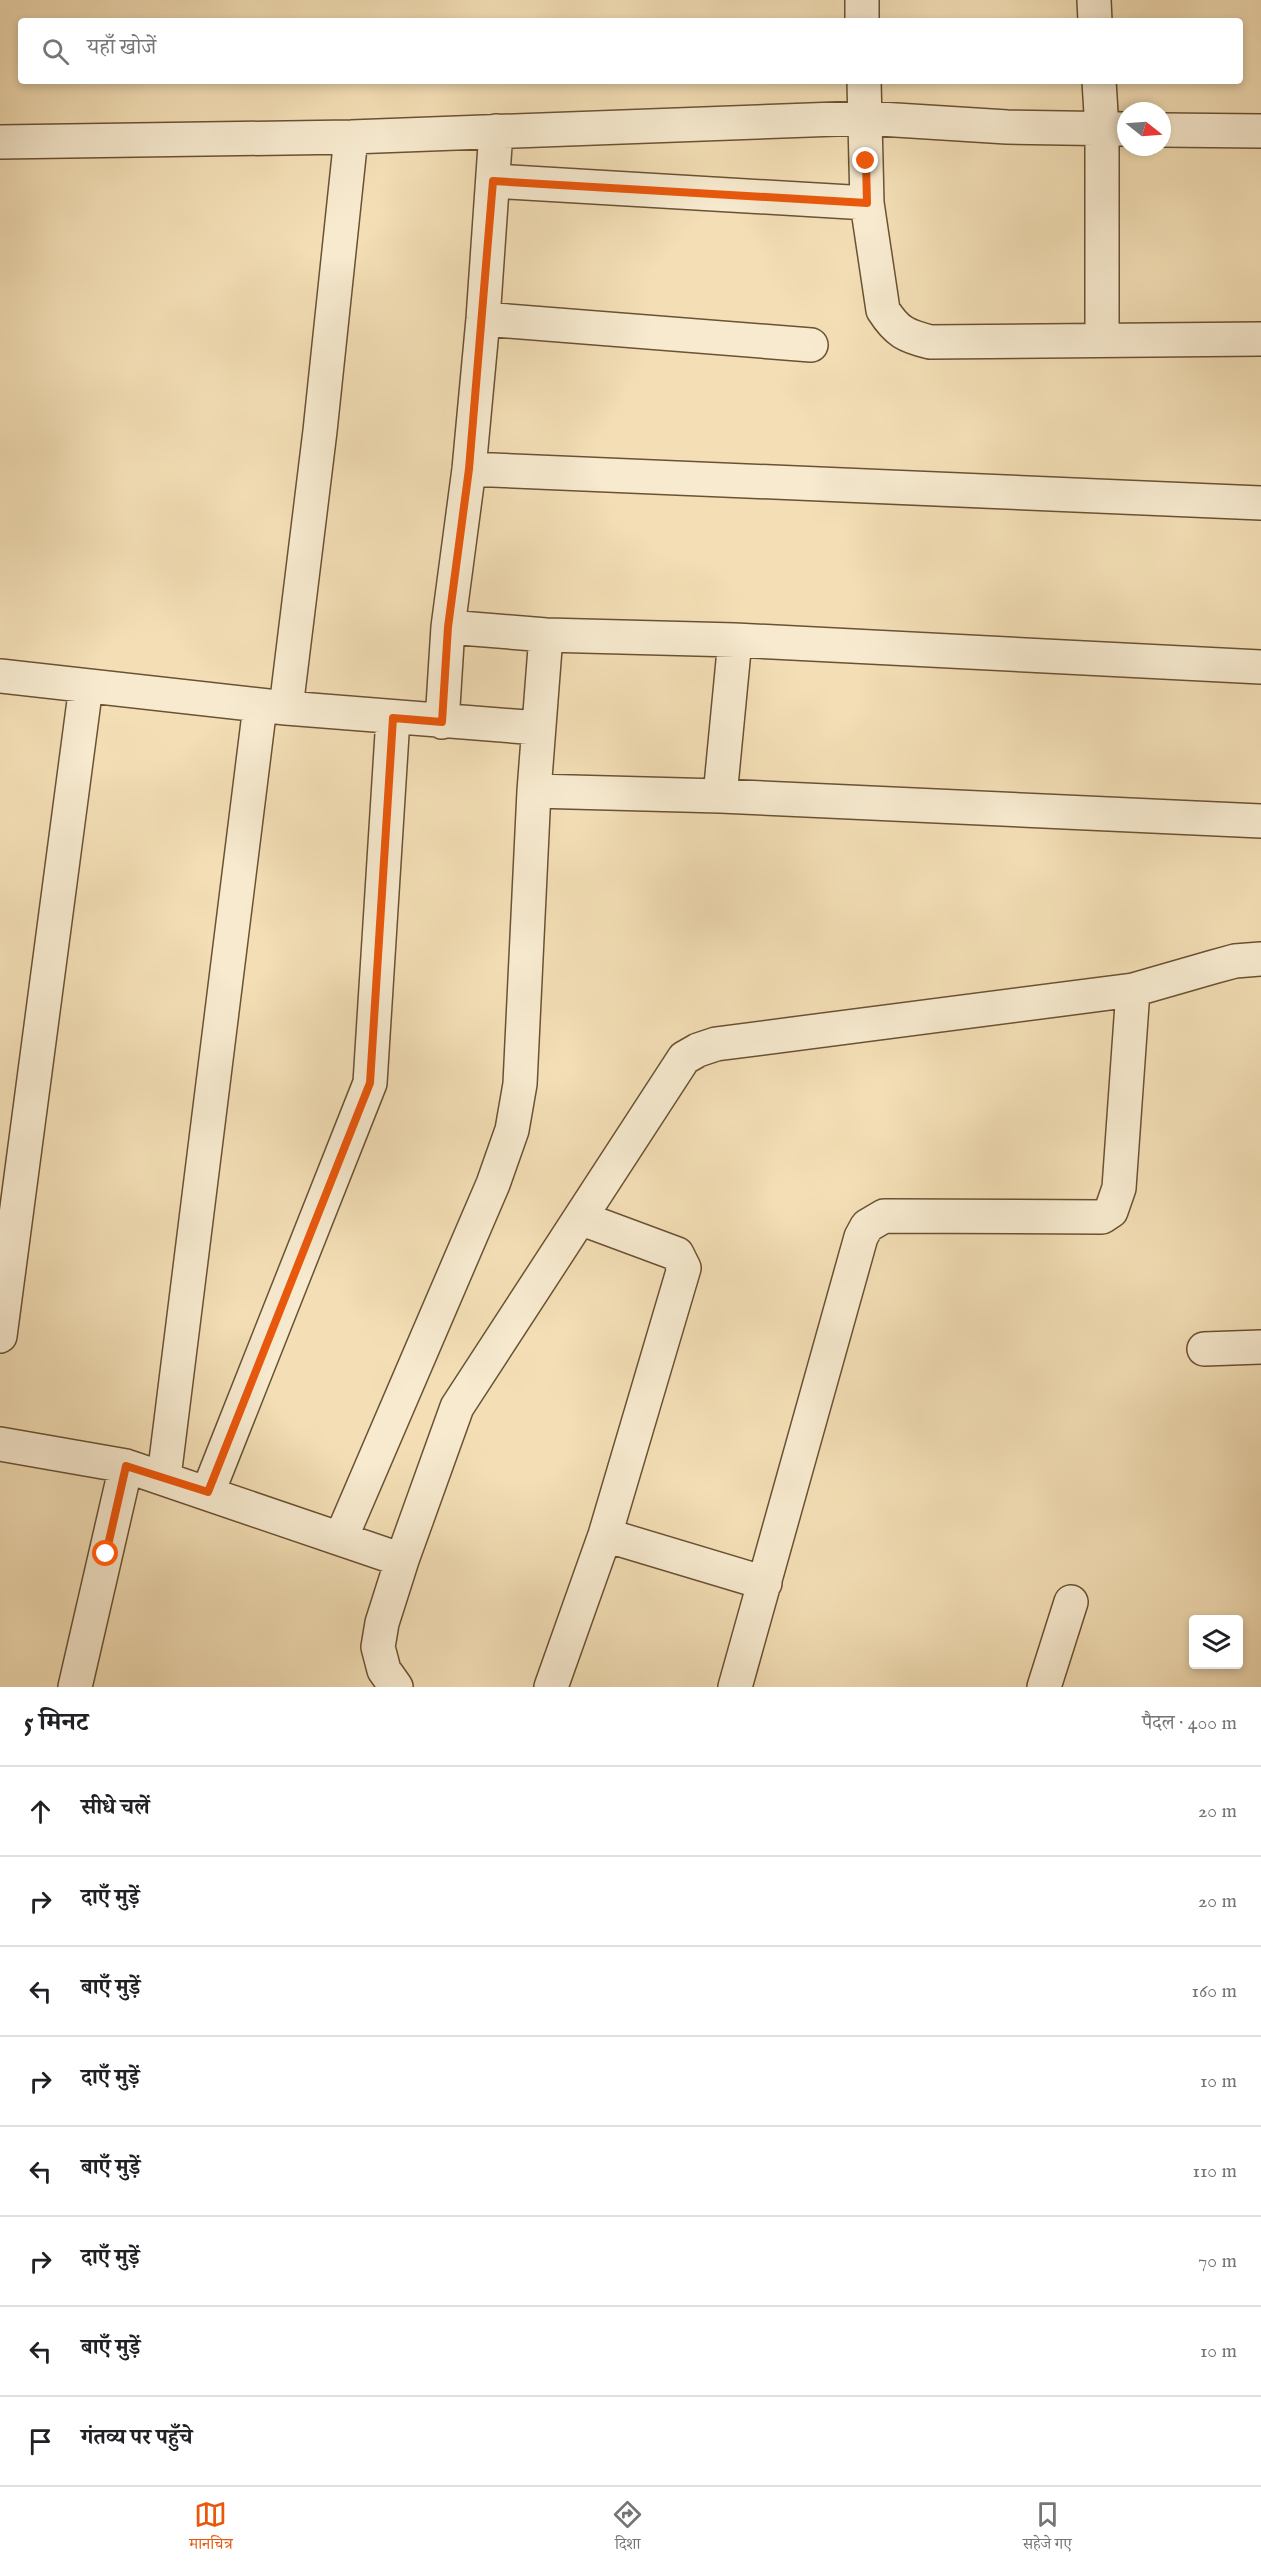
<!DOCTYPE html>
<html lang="hi">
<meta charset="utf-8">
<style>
:root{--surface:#fff;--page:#f6f6f6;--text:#202124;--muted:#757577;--line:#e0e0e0;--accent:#ea580c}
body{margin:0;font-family:"IM FELL English","Noto Serif Devanagari",serif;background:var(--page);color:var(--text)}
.controls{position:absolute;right:18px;bottom:18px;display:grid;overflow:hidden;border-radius:6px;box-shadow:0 3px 9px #0003}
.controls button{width:54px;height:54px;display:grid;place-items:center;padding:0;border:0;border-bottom:2px solid var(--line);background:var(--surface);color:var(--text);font:30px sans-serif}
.compass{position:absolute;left:1117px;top:102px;width:54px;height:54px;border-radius:50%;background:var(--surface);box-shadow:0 3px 9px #0003;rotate:107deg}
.stop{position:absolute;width:18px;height:18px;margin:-14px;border:4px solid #ea580c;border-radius:50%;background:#fff}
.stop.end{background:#ea580c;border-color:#fff;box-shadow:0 2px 6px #0008}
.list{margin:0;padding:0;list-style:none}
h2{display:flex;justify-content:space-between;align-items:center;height:78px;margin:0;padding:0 24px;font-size:26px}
h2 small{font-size:20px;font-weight:400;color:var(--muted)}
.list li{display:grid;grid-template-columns:39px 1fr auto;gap:18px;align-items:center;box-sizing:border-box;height:90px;padding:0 24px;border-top:2px solid var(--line)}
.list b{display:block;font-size:22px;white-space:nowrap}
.list em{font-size:20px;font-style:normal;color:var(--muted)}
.icon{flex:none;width:33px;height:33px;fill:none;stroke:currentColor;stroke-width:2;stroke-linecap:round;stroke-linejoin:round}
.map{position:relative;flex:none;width:1261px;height:1687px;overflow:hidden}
.search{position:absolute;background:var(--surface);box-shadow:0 3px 9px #0003;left:18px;right:18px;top:18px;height:66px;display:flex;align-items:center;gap:15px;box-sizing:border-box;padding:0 21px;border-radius:6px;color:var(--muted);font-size:22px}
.sheet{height:798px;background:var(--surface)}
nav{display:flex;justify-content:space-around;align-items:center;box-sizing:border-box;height:84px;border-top:2px solid var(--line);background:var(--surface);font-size:16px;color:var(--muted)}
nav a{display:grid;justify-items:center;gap:3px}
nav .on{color:var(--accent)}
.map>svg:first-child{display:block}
</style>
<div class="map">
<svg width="1261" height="1687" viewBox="0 0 1261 1687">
<rect width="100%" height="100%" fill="#f3deb5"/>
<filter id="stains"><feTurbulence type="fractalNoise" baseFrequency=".00333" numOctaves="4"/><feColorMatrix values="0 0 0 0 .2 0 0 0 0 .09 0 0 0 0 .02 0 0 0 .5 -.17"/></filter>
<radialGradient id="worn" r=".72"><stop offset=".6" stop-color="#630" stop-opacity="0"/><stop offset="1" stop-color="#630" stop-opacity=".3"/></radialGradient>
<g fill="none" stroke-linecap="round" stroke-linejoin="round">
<defs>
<path id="street" d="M 862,0 L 862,21
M 1094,0 L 1095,21
M 864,81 L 867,203 L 883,310 C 897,332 906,336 930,342 L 1261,339
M 1099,81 L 1102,129 L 1102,340
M 1162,130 L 1261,131
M 0,142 L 351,137 L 864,118 L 1007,127 L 1126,129
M 493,181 L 867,203
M 483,319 L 811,345
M 469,469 L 1261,503
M 448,627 L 546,635 L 735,640 L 1261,667
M 0,676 L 286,708 L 538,728
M 286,708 L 320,431 L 351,137
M 442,722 L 448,627 L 469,469 L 483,319 L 496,131
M 534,791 L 720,796 L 1261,821
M 720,796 L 735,640
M 0,1336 L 86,686
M 1204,1349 L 1261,1347
M 0,1444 L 126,1466 L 402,1560
M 164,1477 L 260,706
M 208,1492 L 370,1083 L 393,718
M 605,1535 L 765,1583
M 341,1538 L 493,1184 L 512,1130 L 520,1084 L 534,791 L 546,635
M 75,1687 L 126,1466
M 396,1687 L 384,1670 L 378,1647 L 382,1623 L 402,1560 L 457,1407 L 684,1058 L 698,1050 L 716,1044 L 1133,990 L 1213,967 L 1235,961 L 1261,959
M 551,1687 L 605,1535 L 684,1268 L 677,1254 L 580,1218
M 735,1687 L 861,1237 L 867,1226 L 884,1216 L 1102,1217 L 1111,1211 L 1119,1188 L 1133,990
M 1044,1687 L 1071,1602"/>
</defs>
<!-- street casing -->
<use href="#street" stroke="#6a5233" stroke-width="36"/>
<!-- street -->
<use href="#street" stroke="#f7eacf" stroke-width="33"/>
</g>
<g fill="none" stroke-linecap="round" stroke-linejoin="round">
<!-- route -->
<path stroke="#ea580c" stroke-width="8" d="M 106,1554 L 126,1466 L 208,1492 L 370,1083 L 393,718 L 442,722 L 448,627 L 469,469 L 493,181 L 867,203 L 866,161"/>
</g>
<rect width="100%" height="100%" filter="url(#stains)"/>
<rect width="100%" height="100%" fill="url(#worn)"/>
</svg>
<div class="controls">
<button><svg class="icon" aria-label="layers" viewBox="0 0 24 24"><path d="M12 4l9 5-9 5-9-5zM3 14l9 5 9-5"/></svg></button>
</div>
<svg class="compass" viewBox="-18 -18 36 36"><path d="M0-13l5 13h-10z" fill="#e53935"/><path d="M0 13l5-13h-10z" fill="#757577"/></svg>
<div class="stop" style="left:106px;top:1554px"></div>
<div class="stop end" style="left:866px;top:161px"></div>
<div class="search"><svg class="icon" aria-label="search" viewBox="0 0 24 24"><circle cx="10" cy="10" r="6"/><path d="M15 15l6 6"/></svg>यहाँ खोजें</div>
</div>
<section class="sheet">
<h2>5 मिनट<small>पैदल · 400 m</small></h2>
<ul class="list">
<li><svg class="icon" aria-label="ahead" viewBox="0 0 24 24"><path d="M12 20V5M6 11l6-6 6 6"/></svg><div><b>सीधे चलें</b></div><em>20 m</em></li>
<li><svg class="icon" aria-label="right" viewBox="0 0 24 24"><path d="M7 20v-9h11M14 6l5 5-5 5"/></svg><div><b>दाएँ मुड़ें</b></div><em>20 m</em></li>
<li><svg class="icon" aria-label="left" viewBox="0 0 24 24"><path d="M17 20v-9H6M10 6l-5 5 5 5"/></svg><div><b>बाएँ मुड़ें</b></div><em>160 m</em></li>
<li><svg class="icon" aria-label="right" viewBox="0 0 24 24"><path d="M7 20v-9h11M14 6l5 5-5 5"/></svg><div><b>दाएँ मुड़ें</b></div><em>10 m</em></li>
<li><svg class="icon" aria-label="left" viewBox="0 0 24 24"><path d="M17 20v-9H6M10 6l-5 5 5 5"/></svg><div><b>बाएँ मुड़ें</b></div><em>110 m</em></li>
<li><svg class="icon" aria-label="right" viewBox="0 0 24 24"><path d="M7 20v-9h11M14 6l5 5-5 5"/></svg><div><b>दाएँ मुड़ें</b></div><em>70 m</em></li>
<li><svg class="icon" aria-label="left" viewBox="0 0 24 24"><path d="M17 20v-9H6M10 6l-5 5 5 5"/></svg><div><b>बाएँ मुड़ें</b></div><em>10 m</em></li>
<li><svg class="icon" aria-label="arrive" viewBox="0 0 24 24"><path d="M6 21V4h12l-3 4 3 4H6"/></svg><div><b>गंतव्य पर पहुँचे</b></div></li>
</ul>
</section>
<nav>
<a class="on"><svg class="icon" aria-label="map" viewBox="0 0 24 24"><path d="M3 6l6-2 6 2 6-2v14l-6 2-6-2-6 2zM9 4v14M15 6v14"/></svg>मानचित्र</a>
<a><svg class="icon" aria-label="directions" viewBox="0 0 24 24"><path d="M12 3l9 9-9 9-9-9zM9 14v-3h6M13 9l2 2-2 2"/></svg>दिशा</a>
<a><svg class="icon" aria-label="saved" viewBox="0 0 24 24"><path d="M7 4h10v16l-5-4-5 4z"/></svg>सहेजे गए</a>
</nav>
